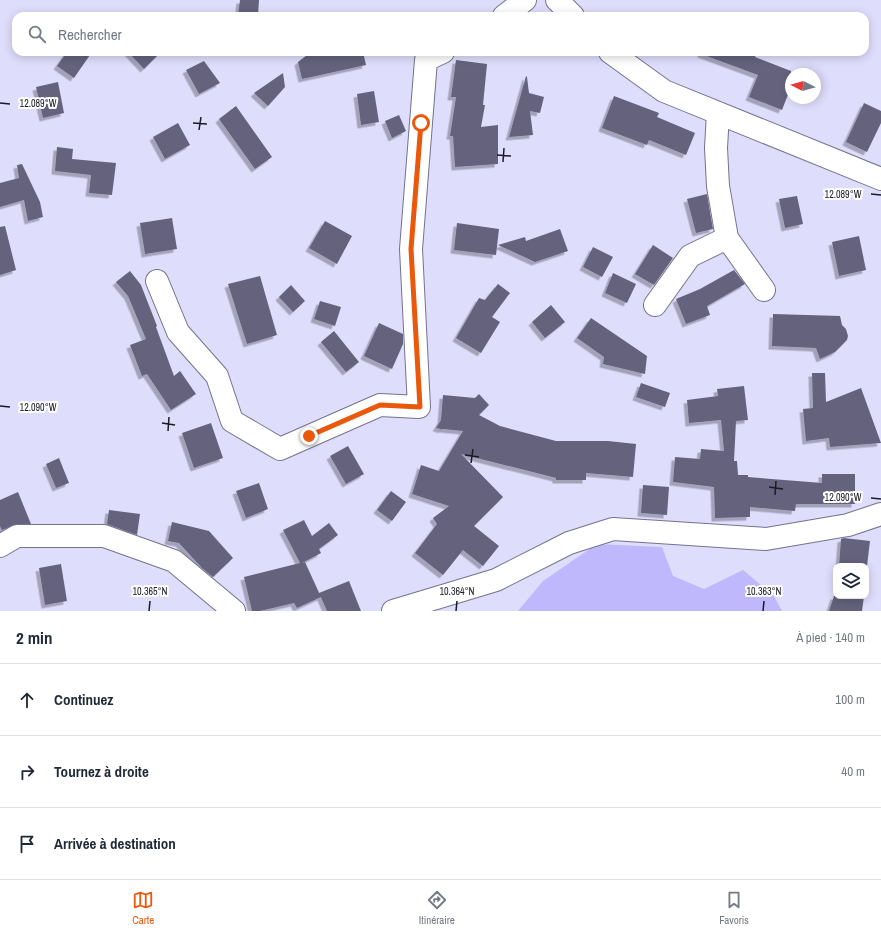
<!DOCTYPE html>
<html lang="fr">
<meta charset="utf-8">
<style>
:root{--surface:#fff;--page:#f6f6f7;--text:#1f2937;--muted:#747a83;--line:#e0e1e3;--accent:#ea580c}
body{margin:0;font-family:"Archivo Narrow",sans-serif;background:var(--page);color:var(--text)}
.controls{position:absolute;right:12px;bottom:12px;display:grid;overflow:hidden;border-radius:8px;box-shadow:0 2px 10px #0003}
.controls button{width:36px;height:36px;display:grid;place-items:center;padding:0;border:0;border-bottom:1px solid var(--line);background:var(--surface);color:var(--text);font:20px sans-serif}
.compass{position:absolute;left:785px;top:68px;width:36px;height:36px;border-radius:50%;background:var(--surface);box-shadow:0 2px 10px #0003;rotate:276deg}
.stop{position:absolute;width:12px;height:12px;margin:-9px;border:3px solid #ea580c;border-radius:50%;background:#fff}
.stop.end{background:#ea580c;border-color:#fff;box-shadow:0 1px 4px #0008}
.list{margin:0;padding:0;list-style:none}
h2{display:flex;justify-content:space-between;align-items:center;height:52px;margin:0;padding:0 16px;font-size:17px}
h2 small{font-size:13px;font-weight:400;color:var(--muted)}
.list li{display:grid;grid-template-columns:26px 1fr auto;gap:12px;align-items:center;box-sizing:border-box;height:72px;padding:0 16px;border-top:1px solid var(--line)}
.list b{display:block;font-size:15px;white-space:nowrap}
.list em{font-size:13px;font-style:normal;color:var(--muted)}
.icon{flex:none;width:22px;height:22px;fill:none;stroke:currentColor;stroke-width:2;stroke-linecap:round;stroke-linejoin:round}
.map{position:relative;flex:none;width:881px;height:611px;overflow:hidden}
.search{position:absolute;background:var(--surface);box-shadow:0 2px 10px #0003;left:12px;right:12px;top:12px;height:44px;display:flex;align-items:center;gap:10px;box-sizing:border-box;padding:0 14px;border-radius:12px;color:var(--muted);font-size:15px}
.sheet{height:268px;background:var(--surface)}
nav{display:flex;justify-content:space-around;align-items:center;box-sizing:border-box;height:56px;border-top:1px solid var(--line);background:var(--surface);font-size:11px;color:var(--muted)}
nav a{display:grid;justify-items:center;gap:2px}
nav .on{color:var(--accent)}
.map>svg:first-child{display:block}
</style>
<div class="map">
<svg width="881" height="611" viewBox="0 0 881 611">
<defs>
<filter id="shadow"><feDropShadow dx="-3.5" dy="3.5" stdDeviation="0" flood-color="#0004"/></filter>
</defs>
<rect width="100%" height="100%" fill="#dfddfc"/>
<!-- green -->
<path fill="#c0b8fd" d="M 597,544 L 662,547 L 673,576 L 704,589 L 743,570 L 774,596 L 782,611 L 518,611 L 543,581 Z"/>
<!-- building -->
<path fill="#65627d" filter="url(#shadow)" d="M 240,0 L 259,0 L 258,16 L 238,16 Z
M 67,52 L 92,52 L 74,78 L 57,66 Z
M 128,52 L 161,52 L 144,69 Z
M 311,52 L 363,52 L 366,65 L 302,79 L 298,62 Z
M 701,52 L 757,52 L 755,57 L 791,71 L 791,87 L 782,110 L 749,97 L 758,75 L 701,54 Z
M 456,60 L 487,64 L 483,105 L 485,105 L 481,127 L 498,125 L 498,164 L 455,167 L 453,136 L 450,136 L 456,97 L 451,97 Z
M 204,61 L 220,83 L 199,94 L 186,70 Z
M 283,73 L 285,87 L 268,106 L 254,93 Z
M 526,76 L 527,77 L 529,93 L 544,97 L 540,113 L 530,111 L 533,135 L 509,137 Z
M 58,82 L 64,113 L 43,118 L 36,87 Z
M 374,91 L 379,122 L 361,125 L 357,94 Z
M 614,96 L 659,113 L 657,117 L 695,133 L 686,155 L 649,140 L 647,145 L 602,128 Z
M 864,103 L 881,111 L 881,123 L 867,152 L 846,142 Z
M 236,106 L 272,157 L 255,169 L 219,119 Z
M 399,115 L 406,131 L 392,138 L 385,121 Z
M 178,123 L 190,145 L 165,159 L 153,137 Z
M 57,147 L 73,149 L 72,159 L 116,163 L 112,195 L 89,193 L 91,175 L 55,171 Z
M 22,164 L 40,202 L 43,217 L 28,221 L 24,200 L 0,207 L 0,183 L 19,178 L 17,165 Z
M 707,194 L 713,229 L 696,233 L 687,199 Z
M 797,196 L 803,224 L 785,228 L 779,199 Z
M 172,218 L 177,249 L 145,254 L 140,223 Z
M 325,221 L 352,236 L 337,264 L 309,248 Z
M 457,223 L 499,229 L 496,255 L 454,250 Z
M 5,226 L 16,270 L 0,275 L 0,227 Z
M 560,229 L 568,251 L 535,262 L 498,245 L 525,237 L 526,241 Z
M 859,236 L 866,270 L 839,276 L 832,242 Z
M 653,245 L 673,258 L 654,285 L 635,274 Z
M 593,247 L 613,257 L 602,277 L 583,267 Z
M 734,270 L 745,284 L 707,306 L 710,315 L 686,324 L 676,299 L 700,289 Z
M 130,271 L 141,285 L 157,326 L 156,327 L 174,376 L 180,371 L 196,394 L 171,410 L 147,374 L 142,376 L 130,345 L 146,339 L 128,296 L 116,282 Z
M 613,273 L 636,284 L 627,303 L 605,293 Z
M 260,276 L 277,335 L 247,344 L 228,284 Z
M 498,284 L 510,293 L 492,317 L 500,322 L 481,353 L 456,338 L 479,298 L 485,300 Z
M 291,285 L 305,301 L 293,312 L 279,297 Z
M 320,301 L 341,307 L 335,326 L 314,319 Z
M 551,305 L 565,322 L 545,338 L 532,322 Z
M 773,314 L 840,316 L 842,325 L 846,329 L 848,336 L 847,340 L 835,352 L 820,359 L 816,348 L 772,346 Z
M 591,318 L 647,356 L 645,374 L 603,364 L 604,357 L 577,338 Z
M 379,323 L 403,334 L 403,344 L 392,369 L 364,356 Z
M 334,331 L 359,362 L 346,372 L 321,342 Z
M 812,373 L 825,373 L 826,402 L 861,388 L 881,443 L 830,447 L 829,438 L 806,441 L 803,409 L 813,408 Z
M 641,383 L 670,393 L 665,407 L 636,397 Z
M 744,386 L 748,420 L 736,421 L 734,461 L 737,461 L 738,475 L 748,475 L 748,477 L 822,483 L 822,474 L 855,474 L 855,504 L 796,504 L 795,511 L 750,507 L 750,517 L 715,518 L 714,487 L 673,482 L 675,457 L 700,459 L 701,449 L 724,451 L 721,420 L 689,423 L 687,400 L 718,396 L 717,389 Z
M 479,394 L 489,405 L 479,415 L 500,426 L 556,441 L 608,441 L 636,444 L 633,477 L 586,473 L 586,480 L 556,480 L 556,478 L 461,454 L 503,497 L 474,526 L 499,546 L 483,566 L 463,550 L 443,575 L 415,553 L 437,524 L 433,518 L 449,506 L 412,494 L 421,465 L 439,471 L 463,431 L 443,429 L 440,430 L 441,429 L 436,428 L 441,420 L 443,395 L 475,398 Z
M 211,423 L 223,458 L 194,468 L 182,433 Z
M 348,446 L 364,474 L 346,484 L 330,456 Z
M 59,458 L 69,483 L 56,488 L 46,464 Z
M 259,483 L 268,509 L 246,518 L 236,491 Z
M 643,485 L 669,487 L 667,515 L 641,513 Z
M 391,491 L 406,502 L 392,521 L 377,510 Z
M 18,492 L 31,524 L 17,524 L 2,530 L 0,526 L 0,500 Z
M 109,510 L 140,514 L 137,535 L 107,524 Z
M 304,520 L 312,536 L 329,523 L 338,535 L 319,549 L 321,553 L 302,563 L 305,562 L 321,597 L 297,608 L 294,603 L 260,611 L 252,611 L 244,577 L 300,563 L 283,530 Z
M 172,522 L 209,531 L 233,558 L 213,577 L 202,568 L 179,543 L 168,541 Z
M 844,538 L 870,541 L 867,566 L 839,566 L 841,539 Z
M 61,564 L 67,601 L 45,605 L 39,568 Z
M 349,581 L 361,611 L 327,611 L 319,593 Z
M 834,596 L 864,596 L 862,611 L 829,611 Z"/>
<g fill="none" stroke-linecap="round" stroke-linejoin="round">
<defs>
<path id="minor" d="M 557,0 L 573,16
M 504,16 L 525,0
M 610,52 L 664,91 L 881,179
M 727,238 L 764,290
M 157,281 L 178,332 L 217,376 L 232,421 L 280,449 L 380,405 L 419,407 L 411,249 L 426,60 L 443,52
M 655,305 L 690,256 L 727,238 L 718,186 L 716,148 L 718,113
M 0,546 L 17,536 L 104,536 L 174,561 L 234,611
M 393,611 L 496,580 L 569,543 L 613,529 L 766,539 L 848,525 L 881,514"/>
</defs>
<!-- minor casing -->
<use href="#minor" stroke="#75728d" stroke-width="24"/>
<!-- minor -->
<use href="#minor" stroke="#fff" stroke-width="22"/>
</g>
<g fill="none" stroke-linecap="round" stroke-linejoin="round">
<!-- route -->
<path stroke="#ea580c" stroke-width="5" d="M 309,436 L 380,405 L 420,407 L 411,249 L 421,123"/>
</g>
<!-- ticks -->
<path fill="none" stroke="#1b1a25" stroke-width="1.5" d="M 0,103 L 10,104M 193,123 L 207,124M 199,130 L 201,117M 497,155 L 511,156M 503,162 L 504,148M 871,194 L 881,195M 0,406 L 10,407M 162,423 L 175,425M 168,431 L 169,417M 465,455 L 479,457M 471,463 L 473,449M 769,487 L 783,489M 775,495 L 776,481M 871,498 L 881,499M 149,611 L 150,601M 456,611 L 457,601M 763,611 L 764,601"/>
<g font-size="10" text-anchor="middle" fill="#1b1a25" stroke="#fff" stroke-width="4" stroke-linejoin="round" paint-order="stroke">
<text x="38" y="107">12.089°W</text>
<text x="843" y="198">12.089°W</text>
<text x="38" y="411">12.090°W</text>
<text x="843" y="501">12.090°W</text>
<text x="150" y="595">10.365°N</text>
<text x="457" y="595">10.364°N</text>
<text x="764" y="595">10.363°N</text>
</g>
</svg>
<div class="controls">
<button><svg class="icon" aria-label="layers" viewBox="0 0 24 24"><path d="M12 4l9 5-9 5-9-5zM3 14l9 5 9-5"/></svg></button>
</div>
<svg class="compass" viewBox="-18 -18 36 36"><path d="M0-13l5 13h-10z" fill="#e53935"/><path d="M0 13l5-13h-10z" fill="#747a83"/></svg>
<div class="stop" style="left:421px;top:123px"></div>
<div class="stop end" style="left:309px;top:436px"></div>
<div class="search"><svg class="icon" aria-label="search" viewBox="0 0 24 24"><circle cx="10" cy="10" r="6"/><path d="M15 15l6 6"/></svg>Rechercher</div>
</div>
<section class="sheet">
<h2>2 min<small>À pied · 140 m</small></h2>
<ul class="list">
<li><svg class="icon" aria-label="ahead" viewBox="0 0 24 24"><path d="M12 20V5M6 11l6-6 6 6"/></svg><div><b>Continuez</b></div><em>100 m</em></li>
<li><svg class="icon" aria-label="right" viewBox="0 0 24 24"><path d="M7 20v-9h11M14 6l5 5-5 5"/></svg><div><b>Tournez à droite</b></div><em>40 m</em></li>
<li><svg class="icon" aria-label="arrive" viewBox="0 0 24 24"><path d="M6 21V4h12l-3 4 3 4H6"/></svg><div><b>Arrivée à destination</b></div></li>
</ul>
</section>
<nav>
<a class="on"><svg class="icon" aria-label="map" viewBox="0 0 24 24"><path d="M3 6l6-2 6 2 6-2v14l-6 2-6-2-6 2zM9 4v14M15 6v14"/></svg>Carte</a>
<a><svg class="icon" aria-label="directions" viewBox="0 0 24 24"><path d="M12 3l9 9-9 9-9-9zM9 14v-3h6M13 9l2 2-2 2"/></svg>Itinéraire</a>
<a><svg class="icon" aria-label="saved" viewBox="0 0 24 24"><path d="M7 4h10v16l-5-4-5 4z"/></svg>Favoris</a>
</nav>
